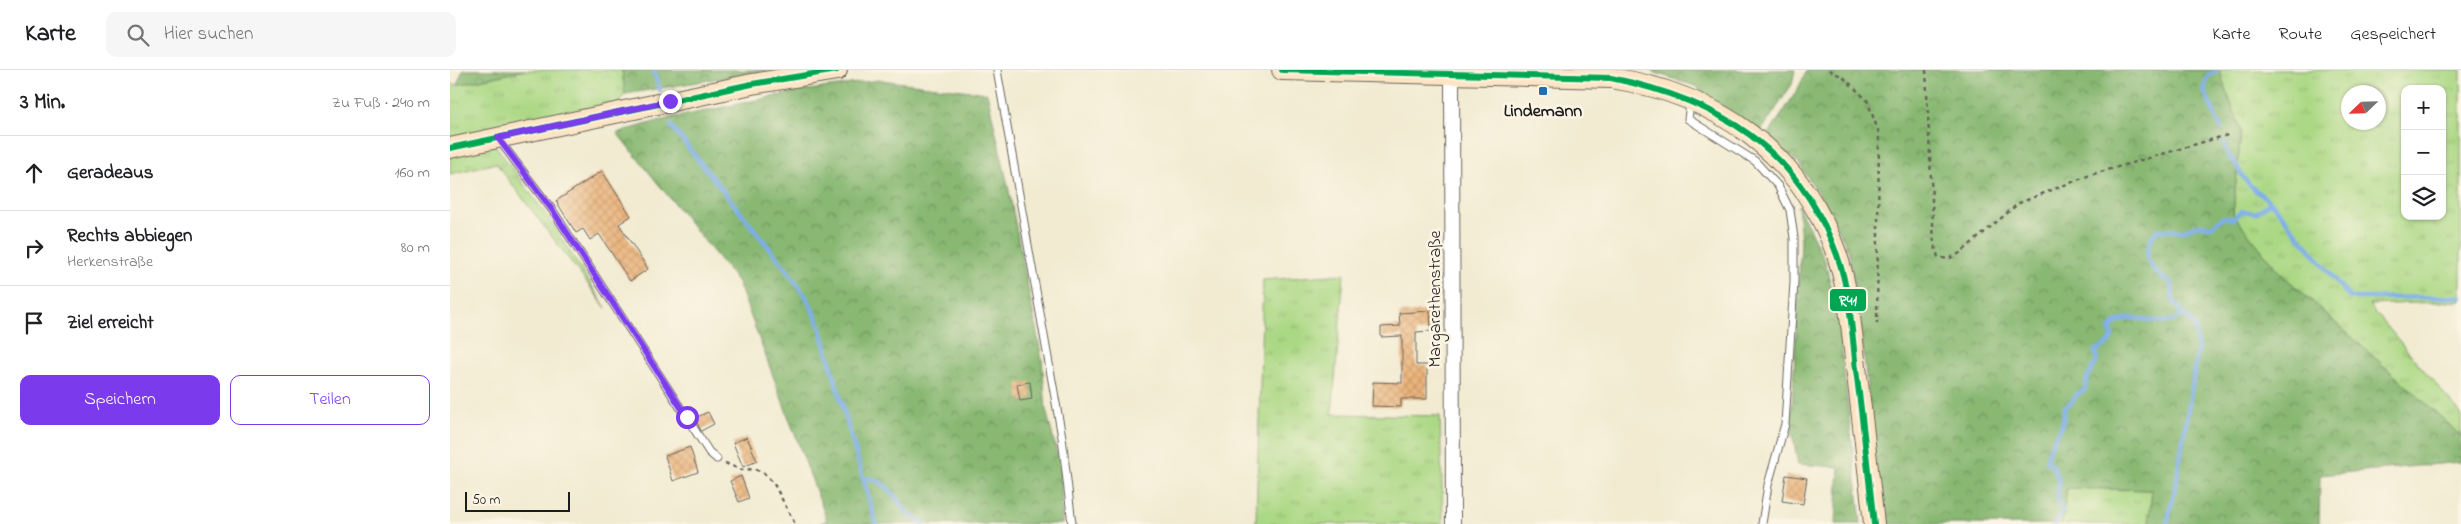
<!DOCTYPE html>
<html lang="de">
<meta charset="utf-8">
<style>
:root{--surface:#fff;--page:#f6f6f6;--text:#202124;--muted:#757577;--line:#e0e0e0;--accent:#7c3aed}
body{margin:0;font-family:"Indie Flower",sans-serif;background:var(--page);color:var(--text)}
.controls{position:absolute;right:15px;top:15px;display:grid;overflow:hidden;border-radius:10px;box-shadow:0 1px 4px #0004}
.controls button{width:45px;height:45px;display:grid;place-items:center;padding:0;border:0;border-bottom:1px solid var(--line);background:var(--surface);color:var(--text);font:25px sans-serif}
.compass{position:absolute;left:1891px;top:15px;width:45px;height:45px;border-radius:50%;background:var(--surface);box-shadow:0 1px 4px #0004;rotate:247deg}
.scale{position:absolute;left:15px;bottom:12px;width:105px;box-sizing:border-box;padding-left:5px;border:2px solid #1c1c1c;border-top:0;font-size:14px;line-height:18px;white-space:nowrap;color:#1c1c1c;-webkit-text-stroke:4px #fcf5e5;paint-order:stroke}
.stop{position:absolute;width:15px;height:15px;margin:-11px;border:4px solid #7c3aed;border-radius:50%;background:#fff}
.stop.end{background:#7c3aed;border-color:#fff;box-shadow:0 1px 5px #0008}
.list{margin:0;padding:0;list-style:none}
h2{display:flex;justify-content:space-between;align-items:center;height:65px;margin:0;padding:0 20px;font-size:21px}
h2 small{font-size:16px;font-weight:400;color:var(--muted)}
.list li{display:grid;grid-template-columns:32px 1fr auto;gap:15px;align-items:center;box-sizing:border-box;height:75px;padding:0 20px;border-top:1px solid var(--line)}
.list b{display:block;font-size:19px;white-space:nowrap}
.list p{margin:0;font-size:16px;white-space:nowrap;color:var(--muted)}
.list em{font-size:16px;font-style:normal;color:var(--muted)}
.actions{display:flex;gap:10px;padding:15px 20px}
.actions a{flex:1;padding:11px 0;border:1px solid var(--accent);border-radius:10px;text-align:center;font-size:18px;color:var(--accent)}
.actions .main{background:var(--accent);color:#fff}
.icon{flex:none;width:28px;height:28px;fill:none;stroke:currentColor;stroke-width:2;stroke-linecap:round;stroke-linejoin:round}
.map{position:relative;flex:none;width:2011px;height:454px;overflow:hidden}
header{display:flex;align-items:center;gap:30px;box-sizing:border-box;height:70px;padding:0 25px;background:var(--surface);border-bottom:1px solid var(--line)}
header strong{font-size:24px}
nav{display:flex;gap:28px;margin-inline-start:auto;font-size:18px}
.search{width:350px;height:45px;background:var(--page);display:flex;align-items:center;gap:12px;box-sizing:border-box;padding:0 18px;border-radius:10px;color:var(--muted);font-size:19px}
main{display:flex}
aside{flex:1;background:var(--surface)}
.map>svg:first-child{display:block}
</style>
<header>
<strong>Karte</strong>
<div class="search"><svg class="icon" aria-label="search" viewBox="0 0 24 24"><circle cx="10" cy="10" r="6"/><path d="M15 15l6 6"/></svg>Hier suchen</div>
<nav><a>Karte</a><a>Route</a><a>Gespeichert</a></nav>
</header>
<main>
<aside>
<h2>3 Min.<small>Zu Fuß · 240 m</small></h2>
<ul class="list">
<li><svg class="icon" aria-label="ahead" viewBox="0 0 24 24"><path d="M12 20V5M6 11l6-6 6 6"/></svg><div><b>Geradeaus</b></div><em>160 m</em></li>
<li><svg class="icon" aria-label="right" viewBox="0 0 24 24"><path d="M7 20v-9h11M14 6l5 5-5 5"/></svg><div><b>Rechts abbiegen</b><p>Herkenstraße</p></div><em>80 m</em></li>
<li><svg class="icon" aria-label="arrive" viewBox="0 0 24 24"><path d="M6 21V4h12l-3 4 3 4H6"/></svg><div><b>Ziel erreicht</b></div></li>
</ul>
<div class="actions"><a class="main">Speichern</a><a>Teilen</a></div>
</aside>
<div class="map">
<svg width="2011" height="454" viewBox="0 0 2011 454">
<defs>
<pattern id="grass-tufts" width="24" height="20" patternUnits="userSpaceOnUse" patternTransform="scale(1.25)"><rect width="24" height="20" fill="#abd884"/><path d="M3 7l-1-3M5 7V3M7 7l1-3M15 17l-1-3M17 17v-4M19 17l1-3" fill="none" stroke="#93b971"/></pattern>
<pattern id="forest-crowns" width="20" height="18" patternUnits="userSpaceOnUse" patternTransform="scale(1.25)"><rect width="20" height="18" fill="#88b872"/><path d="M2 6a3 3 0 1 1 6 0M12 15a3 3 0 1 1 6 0" fill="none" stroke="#6e955d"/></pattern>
<pattern id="building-cross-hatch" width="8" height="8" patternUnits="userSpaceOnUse" patternTransform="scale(1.25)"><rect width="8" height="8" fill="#ebb47c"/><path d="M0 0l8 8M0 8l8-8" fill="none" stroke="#c99a6b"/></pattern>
</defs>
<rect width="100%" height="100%" fill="#fcf5e5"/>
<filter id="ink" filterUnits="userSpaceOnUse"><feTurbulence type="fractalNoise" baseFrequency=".02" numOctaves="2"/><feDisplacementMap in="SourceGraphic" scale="10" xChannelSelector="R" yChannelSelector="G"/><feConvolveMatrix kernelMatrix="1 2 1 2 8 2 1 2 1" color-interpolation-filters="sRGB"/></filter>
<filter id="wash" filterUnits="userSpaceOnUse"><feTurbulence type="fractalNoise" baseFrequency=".0096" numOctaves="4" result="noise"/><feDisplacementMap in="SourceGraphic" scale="20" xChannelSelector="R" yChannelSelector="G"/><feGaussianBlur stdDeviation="1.12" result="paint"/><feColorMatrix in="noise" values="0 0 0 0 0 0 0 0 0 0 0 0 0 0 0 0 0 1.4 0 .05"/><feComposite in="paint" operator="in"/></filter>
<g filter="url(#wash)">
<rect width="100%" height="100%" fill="#f2ebd2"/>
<!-- grass -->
<path fill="url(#grass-tufts)" stroke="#647a50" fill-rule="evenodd" d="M 75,0 L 172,0 L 175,24 L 169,34 L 0,69 L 0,14 L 7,15 Z
M 1769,0 L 2011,0 L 2011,231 L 1919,235 L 2011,344 L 2011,365 L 1828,201 L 1783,144 L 1791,61 ZM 1955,19 L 1992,19 L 1992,146 L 1955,146 ZM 1898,22 L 1928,22 L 1928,52 L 1898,52 Z
M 45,75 L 97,146 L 156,238 L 46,93 L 0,104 L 0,85 Z
M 894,204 L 882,344 L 990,346 L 993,454 L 806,454 L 813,210 Z
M 1617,418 L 1702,420 L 1699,454 L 1612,454 Z"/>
<!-- forest -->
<path fill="url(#forest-crowns)" stroke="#526a47" d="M 13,0 L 75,0 L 7,15 Z
M 172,0 L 320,0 L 175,24 Z
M 1203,0 L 1345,0 L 1342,14 L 1312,60 L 1305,60 L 1245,16 L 1203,2 Z
M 1357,0 L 1769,0 L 1791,61 L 1783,144 L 1828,201 L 2011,365 L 2011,392 L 1870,405 L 1869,454 L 1699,454 L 1702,420 L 1617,418 L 1612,454 L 1432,454 L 1409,241 L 1398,179 L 1379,140 L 1348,92 L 1321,71 L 1319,64 L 1348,19 Z
M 429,10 L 537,23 L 558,116 L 592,289 L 596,340 L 611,399 L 612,454 L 369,454 L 377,450 L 288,212 L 167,63 L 208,51 L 345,22 Z
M 1348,135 L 1375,191 L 1388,247 L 1411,454 L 1386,454 L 1389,397 L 1348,394 L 1341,356 L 1351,172 Z"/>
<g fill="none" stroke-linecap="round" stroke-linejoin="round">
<!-- stream -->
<path stroke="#7eaee8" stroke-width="4.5" d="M 203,0 L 210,20
M 1766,0 L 1766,2 L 1758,5 L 1754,20 L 1771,58
M 221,56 L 337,200 L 358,230 L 369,253 L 426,454
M 1821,132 L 1900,228 L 2011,227
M 413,408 C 437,408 445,428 458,443 C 462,448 470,451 475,454
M 1605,454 L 1613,440 L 1608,430 L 1609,408 L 1605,403 L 1603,395 L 1597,392 C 1598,368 1615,364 1614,338 L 1623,331 L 1627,324 L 1635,320 L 1637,308 L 1647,291 L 1645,281 L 1658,274 L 1662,268 L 1660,258 C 1663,256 1666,252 1670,251 C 1690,241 1717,263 1733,243 L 1723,230 L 1722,214 C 1708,205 1692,193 1699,175 C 1700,169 1704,165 1707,160 L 1732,161 L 1749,155 L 1762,156 L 1774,147 L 1782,149 L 1792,141 L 1806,143 L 1821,132 C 1811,125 1801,118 1794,108 C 1787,100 1788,92 1778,86 L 1774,72
M 1717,454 L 1726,413 L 1748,279 L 1745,256 L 1733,243"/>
</g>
<g id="blocks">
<!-- building -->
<path fill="url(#building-cross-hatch)" d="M 152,101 L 181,146 L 169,154 L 198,199 L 180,211 L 149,164 L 140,170 L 133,159 L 126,163 L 106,131 Z
M 980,241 L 981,261 L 966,262 L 966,295 L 977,295 L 977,329 L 951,329 L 951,337 L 922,336 L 923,312 L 952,313 L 952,266 L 931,267 L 931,257 L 950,256 L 949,243 Z
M 580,312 L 582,329 L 570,331 L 567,314 Z
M 258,342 L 264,354 L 251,361 L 245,348 Z
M 297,367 L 307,391 L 293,397 L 283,373 Z
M 240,377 L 248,402 L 223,411 L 215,386 Z
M 1336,405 L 1357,408 L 1353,434 L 1332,431 Z
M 291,406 L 299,428 L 289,432 L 280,411 Z"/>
</g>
</g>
<g filter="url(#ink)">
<use href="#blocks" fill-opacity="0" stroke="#67645c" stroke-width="1"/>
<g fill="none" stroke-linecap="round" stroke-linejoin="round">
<defs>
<path id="service" d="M 547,0 L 612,367 L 622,454
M 1240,34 L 1238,49 L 1305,91 L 1328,116 L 1340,140 L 1344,168 L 1344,212 L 1335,354 L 1318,415 L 1312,454
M 49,70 L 103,141 L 259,382 L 267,389"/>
<path id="minor" d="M 1002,0 L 1003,454"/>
<path id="secondary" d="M 832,0 L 1161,8 C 1266,24 1351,83 1387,185 C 1398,218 1401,254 1405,289 C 1412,344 1418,399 1424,454
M 0,78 L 302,14 L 387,0"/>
</defs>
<!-- service casing -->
<use href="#service" stroke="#67645c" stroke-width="9"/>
<!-- minor casing -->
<use href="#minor" stroke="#67645c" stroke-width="16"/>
<!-- secondary casing -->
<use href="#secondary" stroke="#67645c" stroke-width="22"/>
<!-- path -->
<path stroke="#67645c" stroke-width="2.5" stroke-dasharray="4 4" stroke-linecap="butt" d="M 1379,0 L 1393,7 L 1417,30 L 1429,63 L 1427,253
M 1476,0 L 1484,174 L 1488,187 L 1498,189 L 1510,183 L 1569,133 L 1640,105 L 1781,64
M 275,393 L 292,400 L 304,399 L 313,402 L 324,414 L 345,454"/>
<!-- service -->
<use href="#service" stroke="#fff" stroke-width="7"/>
<!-- minor -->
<use href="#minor" stroke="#fff" stroke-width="14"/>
<!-- secondary -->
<use href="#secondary" stroke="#fce5c4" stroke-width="20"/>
<defs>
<path id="bus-1" d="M 832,0 L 1161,8 C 1268,30 1348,78 1387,185 C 1400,221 1402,262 1406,300 C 1413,351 1418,403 1424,454
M 0,78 L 302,14 L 387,0"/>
</defs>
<!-- bus-1 casing -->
<use href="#bus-1" stroke="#fcf5e5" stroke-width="10"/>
<!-- bus-1 -->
<use href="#bus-1" stroke="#00a651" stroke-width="6"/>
</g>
</g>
<g fill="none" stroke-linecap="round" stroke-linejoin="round" filter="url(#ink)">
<!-- route -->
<path stroke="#7c3aed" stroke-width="6" d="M 220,31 L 48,68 L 103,141 L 237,347"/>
</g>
<!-- markers -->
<rect fill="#1f6fb2" stroke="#fcf5e5" stroke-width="2" x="1088" y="16" width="10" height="10" rx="2.5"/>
<g text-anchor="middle" stroke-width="5" stroke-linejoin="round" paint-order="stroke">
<!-- poi labels -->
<g font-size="18" font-weight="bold" fill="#1c1c1c" stroke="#fcf5e5">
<text x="1093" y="46">Lindemann</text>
</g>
<!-- street labels -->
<g font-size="18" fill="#1c1c1c" stroke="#fcf5e5">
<text transform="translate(984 229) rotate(-90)" y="6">Margarethenstraße</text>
</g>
</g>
<rect stroke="#fcf5e5" stroke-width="2" x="1379" y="218" width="38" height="24" rx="5" fill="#00a651"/>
<g font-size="14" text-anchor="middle" font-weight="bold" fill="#fff">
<text x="1398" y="235">R41</text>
</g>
</svg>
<div class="controls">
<button>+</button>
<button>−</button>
<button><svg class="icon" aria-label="layers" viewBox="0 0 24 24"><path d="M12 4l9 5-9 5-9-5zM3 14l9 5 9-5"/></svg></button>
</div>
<svg class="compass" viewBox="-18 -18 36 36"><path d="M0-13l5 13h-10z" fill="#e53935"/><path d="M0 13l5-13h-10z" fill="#757577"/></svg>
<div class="scale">50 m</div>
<div class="stop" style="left:237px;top:347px"></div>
<div class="stop end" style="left:220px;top:31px"></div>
</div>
</main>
